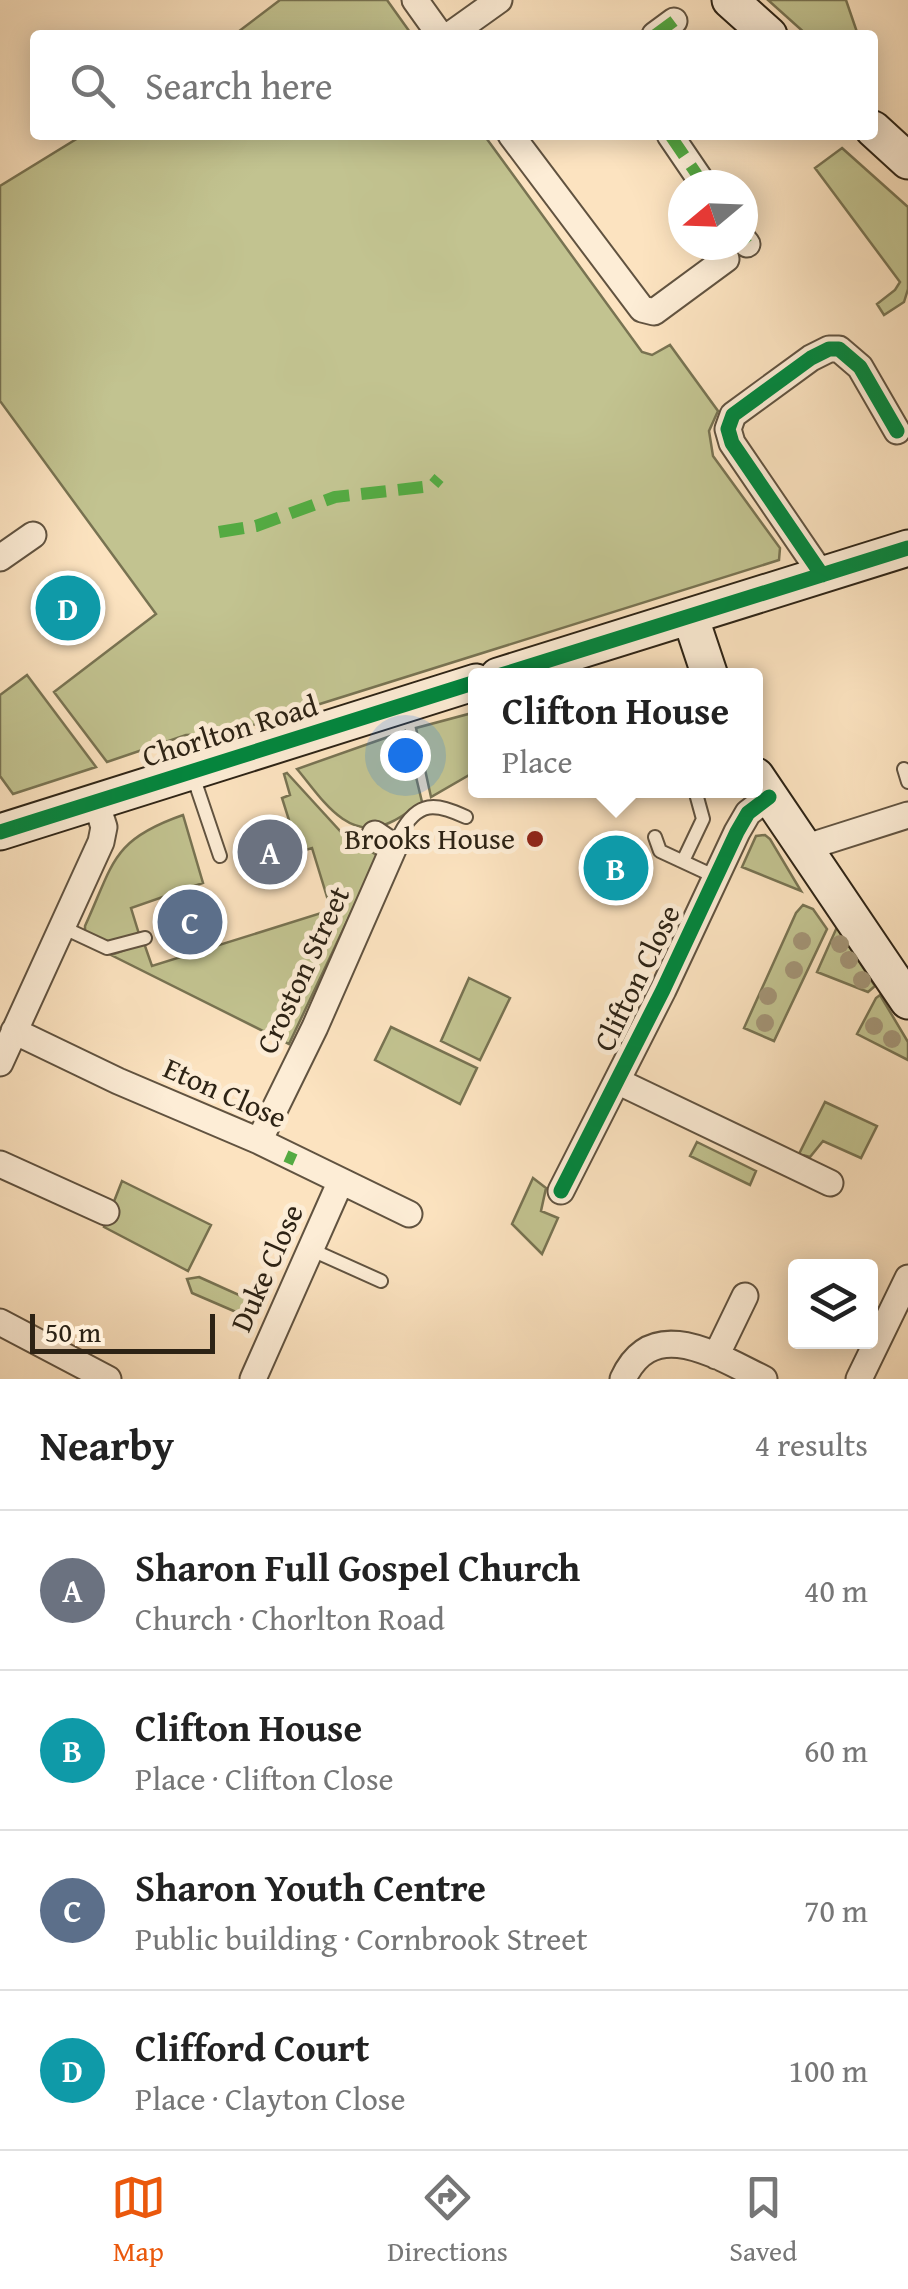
<!DOCTYPE html>
<meta charset="utf-8">
<style>
:root{--surface:#fff;--page:#f6f6f6;--text:#222;--muted:#767676;--line:#e0e0e0;--accent:#ea580c}
body{margin:0;font-family:"Gentium Book Plus",serif;background:var(--page);color:var(--text)}
.controls{position:absolute;right:30px;bottom:30px;display:grid;overflow:hidden;border-radius:10px;box-shadow:0 5px 25px #0003}
.controls button{width:90px;height:90px;display:grid;place-items:center;padding:0;border:0;border-bottom:2px solid var(--line);background:var(--surface);color:var(--text);font:50px sans-serif}
.compass{position:absolute;left:668px;top:170px;width:90px;height:90px;border-radius:50%;background:var(--surface);box-shadow:0 5px 25px #0003;rotate:251deg}
.scale{position:absolute;left:30px;bottom:25px;width:185px;box-sizing:border-box;padding-left:10px;border:5px solid #2d2315;border-top:0;font-size:28px;line-height:35px;white-space:nowrap;color:#2d2315;-webkit-text-stroke:8px #fdedd6;paint-order:stroke}
.you{position:absolute;left:405px;top:755px;width:35px;height:35px;margin:-25px;border:8px solid #fff;border-radius:50%;background:#1a73e8;box-shadow:0 0 0 15px #1a73e833}
.badge{display:grid;place-items:center;width:65px;height:65px;border-radius:50%;background:var(--accent);color:#fff;font-size:32px;font-weight:700}
.pin{position:absolute;translate:-50% -50%;border:5px solid #fff;box-shadow:0 2px 10px #0006}
.popup{position:absolute;left:468px;top:668px;width:295px;height:130px;box-sizing:border-box;display:grid;place-content:center;border-radius:10px;background:var(--surface);filter:drop-shadow(0 2px 8px #0005);font-size:32px;white-space:nowrap;color:var(--muted)}
.popup b{font-size:38px;color:var(--text)}
.popup::after{content:'';position:absolute;left:50%;top:100%;margin-left:-20px;border:20px solid transparent;border-top-color:var(--surface)}
.list{margin:0;padding:0;list-style:none}
h2{display:flex;justify-content:space-between;align-items:center;height:130px;margin:0;padding:0 40px;font-size:42px}
h2 small{font-size:32px;font-weight:400;color:var(--muted)}
.list li{display:grid;grid-template-columns:65px 1fr auto;gap:30px;align-items:center;box-sizing:border-box;height:160px;padding:0 40px;border-top:2px solid var(--line)}
.list b{display:block;font-size:38px;white-space:nowrap}
.list p{margin:0;font-size:32px;white-space:nowrap;color:var(--muted)}
.list em{font-size:32px;font-style:normal;color:var(--muted)}
.icon{flex:none;width:55px;height:55px;fill:none;stroke:currentColor;stroke-width:2;stroke-linecap:round;stroke-linejoin:round}
.map{position:relative;flex:none;width:908px;height:1379px;overflow:hidden}
.search{position:absolute;background:var(--surface);box-shadow:0 5px 25px #0003;left:30px;right:30px;top:30px;height:110px;display:flex;align-items:center;gap:25px;box-sizing:border-box;padding:0 35px;border-radius:10px;color:var(--muted);font-size:38px}
.sheet{height:770px;background:var(--surface)}
nav{display:flex;justify-content:space-around;align-items:center;box-sizing:border-box;height:140px;border-top:2px solid var(--line);background:var(--surface);font-size:28px;color:var(--muted)}
nav a{display:grid;justify-items:center;gap:5px}
nav .on{color:var(--accent)}
.map>svg:first-child{display:block}
</style>
<div class="map">
<svg width="908" height="1379" viewBox="0 0 908 1379">
<rect width="100%" height="100%" fill="#fce3c0"/>
<filter id="stains"><feTurbulence type="fractalNoise" baseFrequency=".002" numOctaves="4"/><feColorMatrix values="0 0 0 0 .2 0 0 0 0 .09 0 0 0 0 .02 0 0 0 .5 -.17"/></filter>
<radialGradient id="worn" r=".72"><stop offset=".6" stop-color="#630" stop-opacity="0"/><stop offset="1" stop-color="#630" stop-opacity=".3"/></radialGradient>
<!-- green -->
<path fill="#c2c390" stroke="#787352" stroke-width="2.5" d="M 280,0 L 387,0 L 412,35 L 234,35 Z
M 768,0 L 846,0 L 858,35 L 807,35 Z
M 83,135 L 484,135 L 642,352 L 652,355 L 670,345 L 718,411 L 709,431 L 713,456 L 780,548 L 779,560 L 224,734 L 186,735 L 107,762 L 54,692 L 156,614 L 0,401 L 0,186 Z
M 842,148 L 908,207 L 908,289 L 904,302 L 884,315 L 877,304 L 895,290 L 900,282 L 815,168 Z
M 27,675 L 96,767 L 13,794 L 0,776 L 0,695 Z
M 476,712 L 476,771 L 431,797 L 416,728 Z
M 405,731 L 422,802 C 412,809 401,818 389,823 C 347,843 320,796 297,769 Z
M 287,773 L 341,832 L 378,856 L 289,1044 L 111,955 L 144,943 L 152,966 L 331,910 L 312,848 L 299,852 L 282,798 L 290,795 L 284,774 Z
M 183,815 L 203,883 L 131,908 L 139,934 L 105,942 L 85,935 L 85,926 C 114,863 111,840 183,815 Z
M 765,835 L 770,839 L 801,891 L 742,867 L 756,836 Z
M 803,905 L 813,909 L 827,929 L 774,1041 L 744,1028 L 796,913 Z
M 837,927 L 875,986 L 868,992 L 817,972 Z
M 469,978 L 510,998 L 480,1060 L 441,1041 Z
M 880,995 L 908,1042 L 908,1060 L 857,1034 L 876,998 Z
M 391,1027 L 477,1068 L 460,1104 L 375,1060 Z
M 825,1102 L 877,1126 L 861,1158 L 823,1141 L 810,1157 L 799,1154 Z
M 697,1142 L 756,1171 L 750,1185 L 690,1156 Z
M 533,1178 L 546,1188 L 541,1211 L 558,1218 L 542,1254 L 512,1224 Z
M 122,1181 L 211,1225 L 188,1271 L 104,1227 Z
M 199,1277 L 248,1299 L 255,1307 L 250,1318 L 192,1293 L 187,1279 Z"/>
<g fill="none" stroke-linecap="round" stroke-linejoin="round">
<defs>
<path id="lane" d="M 904,769 L 908,782
M 192,773 L 220,856
M 400,834 C 418,800 436,803 466,817
M 655,837 L 660,851 L 716,877
M 683,861 L 703,819 L 695,790
M 62,927 L 107,948 L 145,938
M 312,1250 L 381,1281"/>
<path id="street" d="M 415,0 L 440,35
M 450,35 L 499,0
M 655,35 L 674,21
M 511,135 L 642,309 L 654,312 L 726,259
M 670,135 L 704,185
M 743,239 L 747,244
M 0,558 L 33,535
M 822,575 L 732,443 L 728,429 L 733,415 L 811,358 L 829,349 L 839,349 L 860,367 L 897,431
M 804,848 L 908,815
M 14,1031 L 118,1081 L 259,1141 L 409,1214
M 0,1063 L 101,842 L 104,827 L 96,802
M 617,1081 L 830,1183
M 259,1141 L 315,1027 L 394,847 L 375,834
M 0,1164 L 106,1212
M 561,1191 L 663,990 L 737,832 L 748,813 L 769,797
M 0,1322 L 108,1379
M 716,1356 L 745,1296
M 253,1379 L 340,1183
M 623,1379 C 653,1313 718,1357 764,1379
M 859,1379 L 908,1278"/>
<path id="secondary" d="M 730,0 L 769,35
M 873,129 L 908,161
M 690,616 L 710,676
M 498,676 L 908,548
M 756,776 L 908,1001
M 0,832 L 476,682"/>
</defs>
<!-- lane casing -->
<use href="#lane" stroke="#615340" stroke-width="16"/>
<!-- street casing -->
<use href="#street" stroke="#615340" stroke-width="29"/>
<!-- secondary casing -->
<use href="#secondary" stroke="#2d2315" stroke-width="39"/>
<!-- lane -->
<use href="#lane" stroke="#fdedd6" stroke-width="12"/>
<!-- street -->
<use href="#street" stroke="#fdedd6" stroke-width="25"/>
<!-- secondary -->
<use href="#secondary" stroke="#fdedd6" stroke-width="35"/>
<!-- quiet -->
<path stroke="#54aa42" stroke-width="12" stroke-dasharray="25 12" stroke-linecap="butt" d="M 655,35 L 674,21
M 670,135 L 704,185
M 743,239 L 747,244
M 219,532 L 256,526 L 335,497 L 432,486 L 439,478
M 286,1156 L 295,1160"/>
<defs>
<path id="cycleway" d="M 822,575 L 732,443 L 728,429 L 733,415 L 811,358 L 829,349 L 839,349 L 860,367 L 897,431
M 498,676 L 908,548
M 0,832 L 476,682
M 561,1191 L 663,990 L 737,832 L 748,813 L 769,797"/>
</defs>
<!-- cycleway casing -->
<use href="#cycleway" stroke="#fdedd6" stroke-width="21"/>
<!-- cycleway -->
<use href="#cycleway" stroke="#00873e" stroke-width="15"/>
</g>
<!-- trees -->
<g fill="#a39476">
<circle cx="802" cy="941" r="9"/>
<circle cx="840" cy="944" r="9"/>
<circle cx="849" cy="960" r="9"/>
<circle cx="794" cy="970" r="9"/>
<circle cx="862" cy="980" r="9"/>
<circle cx="768" cy="996" r="9"/>
<circle cx="765" cy="1023" r="9"/>
<circle cx="874" cy="1026" r="9"/>
<circle cx="892" cy="1039" r="9"/>
</g>
<!-- markers -->
<circle fill="#8f2418" stroke="#fdedd6" stroke-width="4" cx="535" cy="839" r="10"/>
<g text-anchor="middle" stroke-width="10" stroke-linejoin="round" paint-order="stroke">
<!-- street labels -->
<g font-size="30" fill="#2d2315" stroke="#fdedd6">
<text transform="translate(230 731) rotate(-17)" y="10">Chorlton Road</text>
<text transform="translate(303 970) rotate(-65)" y="10">Croston Street</text>
<text transform="translate(637 978) rotate(-64)" y="10">Clifton Close</text>
<text transform="translate(225 1093) rotate(24)" y="10">Eton Close</text>
<text transform="translate(267 1268) rotate(-66)" y="10">Duke Close</text>
</g>
<!-- poi labels -->
<g font-size="30" fill="#2d2315" stroke="#fdedd6" text-anchor="end">
<text x="515" y="849">Brooks House</text>
</g>
</g>
<rect width="100%" height="100%" filter="url(#stains)"/>
<rect width="100%" height="100%" fill="url(#worn)"/>
</svg>
<div class="controls">
<button><svg class="icon" aria-label="layers" viewBox="0 0 24 24"><path d="M12 4l9 5-9 5-9-5zM3 14l9 5 9-5"/></svg></button>
</div>
<svg class="compass" viewBox="-18 -18 36 36"><path d="M0-13l5 13h-10z" fill="#e53935"/><path d="M0 13l5-13h-10z" fill="#767676"/></svg>
<div class="scale">50 m</div>
<div class="you"></div>
<div class="pin badge" style="left:270px;top:852px;background:#6b7280">A</div>
<div class="pin badge" style="left:616px;top:868px;background:#0f9aa8">B</div>
<div class="popup"><b>Clifton House</b>Place</div>
<div class="pin badge" style="left:190px;top:922px;background:#5c6f8a">C</div>
<div class="pin badge" style="left:68px;top:608px;background:#0f9aa8">D</div>
<div class="search"><svg class="icon" aria-label="search" viewBox="0 0 24 24"><circle cx="10" cy="10" r="6"/><path d="M15 15l6 6"/></svg>Search here</div>
</div>
<section class="sheet">
<h2>Nearby<small>4 results</small></h2>
<ul class="list">
<li><span class="badge" style="background:#6b7280">A</span><div><b>Sharon Full Gospel Church</b><p>Church · Chorlton Road</p></div><em>40 m</em></li>
<li><span class="badge" style="background:#0f9aa8">B</span><div><b>Clifton House</b><p>Place · Clifton Close</p></div><em>60 m</em></li>
<li><span class="badge" style="background:#5c6f8a">C</span><div><b>Sharon Youth Centre</b><p>Public building · Cornbrook Street</p></div><em>70 m</em></li>
<li><span class="badge" style="background:#0f9aa8">D</span><div><b>Clifford Court</b><p>Place · Clayton Close</p></div><em>100 m</em></li>
</ul>
</section>
<nav>
<a class="on"><svg class="icon" aria-label="map" viewBox="0 0 24 24"><path d="M3 6l6-2 6 2 6-2v14l-6 2-6-2-6 2zM9 4v14M15 6v14"/></svg>Map</a>
<a><svg class="icon" aria-label="directions" viewBox="0 0 24 24"><path d="M12 3l9 9-9 9-9-9zM9 14v-3h6M13 9l2 2-2 2"/></svg>Directions</a>
<a><svg class="icon" aria-label="saved" viewBox="0 0 24 24"><path d="M7 4h10v16l-5-4-5 4z"/></svg>Saved</a>
</nav>
